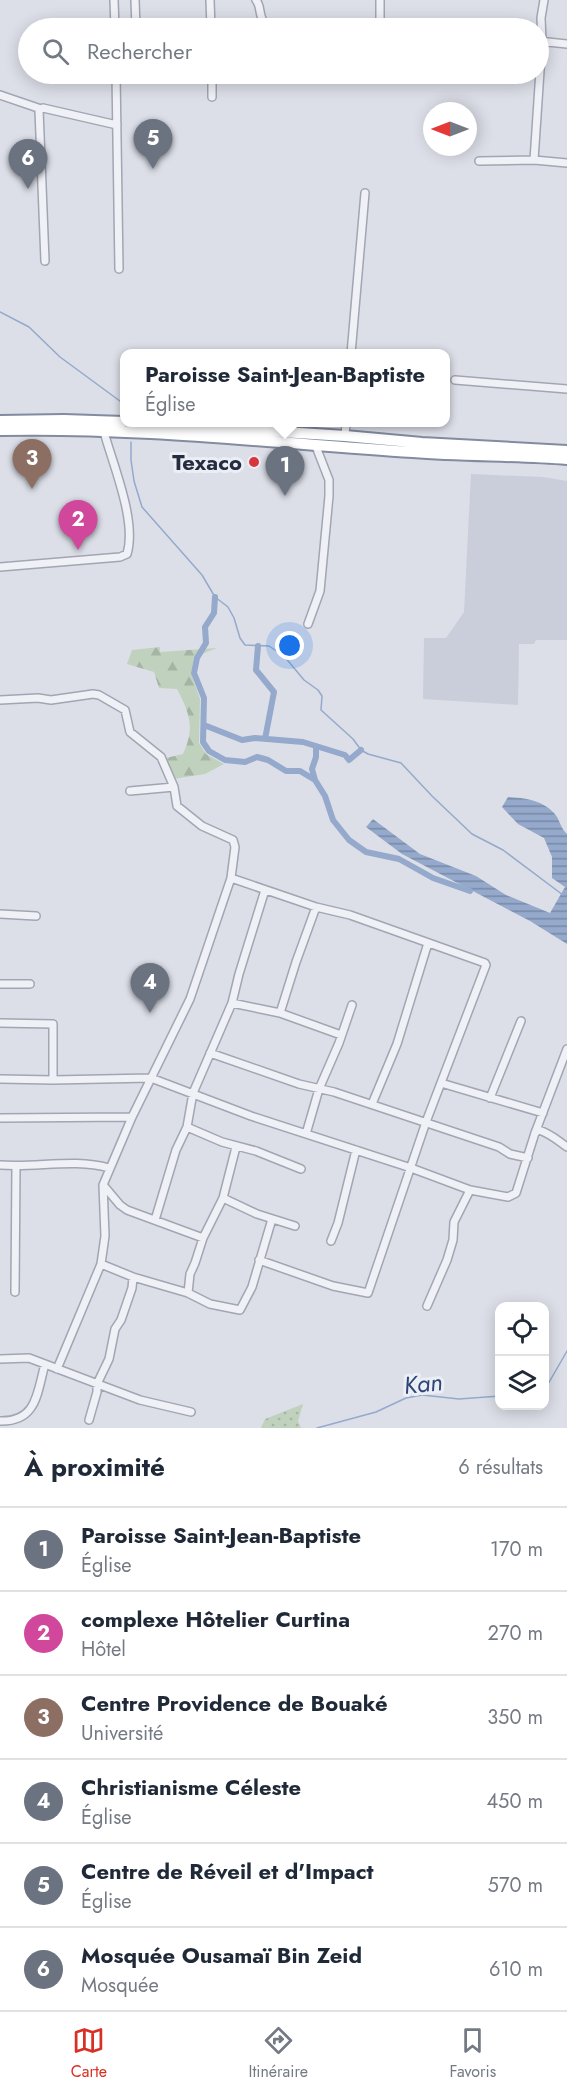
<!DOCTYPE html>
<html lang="fr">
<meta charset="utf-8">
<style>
:root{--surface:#fff;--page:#f2f2f3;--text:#1f2937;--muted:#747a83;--line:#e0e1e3;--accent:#d93025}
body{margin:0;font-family:Jost,sans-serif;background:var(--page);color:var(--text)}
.controls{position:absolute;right:18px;bottom:18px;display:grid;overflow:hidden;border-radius:12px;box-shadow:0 3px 15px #0003}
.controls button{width:54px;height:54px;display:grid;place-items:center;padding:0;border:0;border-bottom:2px solid var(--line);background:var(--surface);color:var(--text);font:30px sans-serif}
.compass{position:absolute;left:423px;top:102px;width:54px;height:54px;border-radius:50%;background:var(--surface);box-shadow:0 3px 15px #0003;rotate:270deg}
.you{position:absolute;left:290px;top:646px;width:21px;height:21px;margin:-15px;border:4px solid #fff;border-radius:50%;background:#1a73e8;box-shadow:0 0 0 9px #1a73e833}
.badge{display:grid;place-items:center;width:39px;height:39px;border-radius:50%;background:var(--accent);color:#fff;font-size:20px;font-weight:700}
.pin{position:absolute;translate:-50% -50px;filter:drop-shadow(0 2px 3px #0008)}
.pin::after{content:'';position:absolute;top:32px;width:21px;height:18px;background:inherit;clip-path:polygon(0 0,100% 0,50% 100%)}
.popup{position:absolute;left:120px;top:349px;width:330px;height:78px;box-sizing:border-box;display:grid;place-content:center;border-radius:12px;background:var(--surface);filter:drop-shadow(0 2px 4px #0005);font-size:20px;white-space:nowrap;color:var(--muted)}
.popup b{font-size:22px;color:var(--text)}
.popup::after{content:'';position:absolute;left:50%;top:100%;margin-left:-12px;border:12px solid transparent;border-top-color:var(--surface)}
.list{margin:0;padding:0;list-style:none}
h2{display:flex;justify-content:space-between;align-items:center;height:78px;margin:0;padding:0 24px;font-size:26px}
h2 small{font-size:20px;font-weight:400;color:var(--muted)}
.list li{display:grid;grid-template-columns:39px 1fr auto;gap:18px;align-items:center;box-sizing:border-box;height:84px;padding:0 24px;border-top:2px solid var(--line)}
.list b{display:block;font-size:22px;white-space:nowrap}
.list p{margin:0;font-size:20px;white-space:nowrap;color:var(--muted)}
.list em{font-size:20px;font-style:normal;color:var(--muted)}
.icon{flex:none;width:33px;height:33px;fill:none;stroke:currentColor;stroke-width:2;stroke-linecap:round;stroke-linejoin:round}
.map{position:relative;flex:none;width:567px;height:1428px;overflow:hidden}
.search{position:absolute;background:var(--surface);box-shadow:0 3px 15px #0003;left:18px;right:18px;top:18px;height:66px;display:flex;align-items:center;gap:15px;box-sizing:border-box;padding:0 21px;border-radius:33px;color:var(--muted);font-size:22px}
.sheet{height:582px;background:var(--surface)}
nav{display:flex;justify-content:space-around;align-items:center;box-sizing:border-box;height:84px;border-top:2px solid var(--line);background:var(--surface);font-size:16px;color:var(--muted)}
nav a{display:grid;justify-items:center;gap:3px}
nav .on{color:var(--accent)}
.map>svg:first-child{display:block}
</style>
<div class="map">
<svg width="567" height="1428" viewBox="0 0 567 1428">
<defs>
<pattern id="grass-dots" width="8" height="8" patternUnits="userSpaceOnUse" patternTransform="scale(1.5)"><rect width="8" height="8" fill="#c0d2bd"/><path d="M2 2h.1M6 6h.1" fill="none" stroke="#a5b4a4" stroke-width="1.8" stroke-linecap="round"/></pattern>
<pattern id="forest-firs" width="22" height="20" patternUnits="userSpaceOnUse" patternTransform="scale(1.5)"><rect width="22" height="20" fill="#c0d2bd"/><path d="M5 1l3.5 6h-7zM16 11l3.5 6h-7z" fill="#a5b4a4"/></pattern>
<pattern id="water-rules" width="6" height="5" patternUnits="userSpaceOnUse" patternTransform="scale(1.5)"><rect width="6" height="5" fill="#94a9cb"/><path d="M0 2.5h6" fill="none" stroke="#798aa6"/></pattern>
</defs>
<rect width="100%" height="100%" fill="#dcdfe8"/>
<!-- built -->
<path fill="#caceda" d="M 471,474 L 543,477 L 567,481 L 567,640 L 536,640 L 534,644 L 519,644 L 518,705 L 423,699 L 424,638 L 446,638 L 464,612 Z"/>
<!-- grass -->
<path fill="url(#grass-dots)" d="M 303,1404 L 298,1421 L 301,1428 L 261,1428 L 265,1419 Z"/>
<!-- forest -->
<path fill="url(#forest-firs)" d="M 160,647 L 160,652 L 217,648 L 194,657 L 191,673 L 200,699 L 199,743 L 206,754 L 224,764 L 205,774 L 173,779 L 166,758 L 183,754 C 195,728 190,714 177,689 L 159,688 L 154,672 L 127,664 L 132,650 Z"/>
<!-- water -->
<path fill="url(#water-rules)" d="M 508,797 C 525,798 542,800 554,813 C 560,819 560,828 567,834 L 567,944 L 530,921 L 402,854 L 366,827 L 373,819 L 420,854 L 476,876 L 506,895 L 550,913 L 565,887 L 552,878 L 552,857 L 544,838 L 518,824 L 502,807 Z"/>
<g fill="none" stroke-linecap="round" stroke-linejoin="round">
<!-- stream -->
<path stroke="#94a9cb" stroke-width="1.5" d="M 0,312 L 29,327 L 60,357 L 124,404
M 131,442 L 131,460 L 134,481 L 142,507 L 202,575 L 215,597 L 228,607 L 234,618 L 240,638 L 245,645 L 269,646 L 284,656 L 304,680 L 318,690 L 322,696 L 321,710 L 353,739 L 361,750 L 368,754 L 401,763 L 432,796 L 472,834 L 503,850 L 563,895
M 544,1391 L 567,1351
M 317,1428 L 376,1412 L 406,1398 L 422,1395 L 459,1399 L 500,1396"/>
<!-- canal -->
<path stroke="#94a9cb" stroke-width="6" d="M 215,597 L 214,613 L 205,627 L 206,643 L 197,658 L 194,673 L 204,698 L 203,742 L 209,751 L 225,760 L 245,762 L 257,757 L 268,760 L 286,771 L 300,771 L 315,780
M 258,646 L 256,670 L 274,692 L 265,739
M 204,725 L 242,740 L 255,738 L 303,742 L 345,755 L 349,760 L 361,750
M 316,746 L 316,757 L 312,769 L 315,780 L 325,796 L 333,820 L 349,840 L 366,852 L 399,859 L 433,878 L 470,891"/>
<defs>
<path id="minor" d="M 114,0 L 115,28
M 135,0 L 136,28
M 210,0 L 211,28
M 256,0 C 262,7 258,17 265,23 L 371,28 L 380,22 L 385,28
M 380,22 L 380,0
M 538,41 L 567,44
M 116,74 L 119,269
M 212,74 L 212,97
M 0,95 L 41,109
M 534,160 L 542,41 L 541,18 L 544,0
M 479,161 L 534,160 L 567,163
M 45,261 L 39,110 L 43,108 L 117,125
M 351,354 L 365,193
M 455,380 L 567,389
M 345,437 L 346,422
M 0,567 L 120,557 L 127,554 C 137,521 113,465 104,432
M 308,624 L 320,591 L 329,496 L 329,480 L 315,444
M 0,700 L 38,698 L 51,700 L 93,694 L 99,695 L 125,710 L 130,732 L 161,757 L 174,787 L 177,806 L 202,826 L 233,840 L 235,847 L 231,878 L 190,999 L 132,1117 L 103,1185 L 105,1236 L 101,1264 L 57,1369
M 130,791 L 174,787
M 231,878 L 316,907 L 350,915 L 485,963 L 486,965 L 426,1122 L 368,1293 L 333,1286 L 259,1260
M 0,914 L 36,916
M 0,984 L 30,984
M 232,1003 L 280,1013 L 341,1035
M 280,1013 L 296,962 L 316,907
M 0,1023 L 53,1024 L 53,1080
M 210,1053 L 299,1084 L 334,1092 L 499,1147 L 510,1154 L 528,1158
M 0,1079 L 53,1080 L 151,1078 L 251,1116 L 411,1168 L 470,1190 L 508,1197 L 516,1193 L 535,1133 L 567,1049
M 441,1083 L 543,1113
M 490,1098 L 521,1021
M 372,1104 L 397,1044 L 428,943
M 0,1118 L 132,1117
M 187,1127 L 222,1142 L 256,1151 L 301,1169
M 535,1133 L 539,1130 C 551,1134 557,1140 567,1147
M 306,1134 L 319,1089 L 339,1043 L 352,1005
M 0,1165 C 37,1168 74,1158 109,1168
M 104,1186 L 120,1205 L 127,1210 L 203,1238
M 223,1198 L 257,1214 L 295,1226
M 155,1220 L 176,1150 L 187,1127 L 193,1093 L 232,1003 L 239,974 L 265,890
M 331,1241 L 338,1223 L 356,1150
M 101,1264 L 133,1277 L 188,1293 L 210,1304 L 240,1310 L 252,1287 L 272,1219
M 15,1292 L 16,1166
M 188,1293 L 190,1274 L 195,1263 L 203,1238 L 223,1198 L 236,1147
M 427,1306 L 447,1260 L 453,1240 L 454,1222 L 470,1190
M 0,1359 L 29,1358 L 140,1400 L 191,1412
M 89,1420 L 97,1392 L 97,1384 L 109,1359 L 115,1329 L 121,1320 L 132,1288 L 133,1277
M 0,1421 C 37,1422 37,1393 45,1364"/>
<path id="trunk" d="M 0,421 L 64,420 L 124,422
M 128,422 L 345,436 L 422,443 L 567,451
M 0,430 C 138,427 275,443 413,452 C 464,456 516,455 567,459"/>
</defs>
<!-- minor casing -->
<use href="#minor" stroke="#a1a6b2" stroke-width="10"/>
<!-- trunk casing -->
<use href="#trunk" stroke="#828b9f" stroke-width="14"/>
<!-- minor -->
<use href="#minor" stroke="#eff1f6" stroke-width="7"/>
<!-- trunk -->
<use href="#trunk" stroke="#fff" stroke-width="10"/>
</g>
<!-- markers -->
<circle fill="#d8353d" stroke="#ebeff5" stroke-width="2" cx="254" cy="462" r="6"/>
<g text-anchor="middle" stroke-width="6" stroke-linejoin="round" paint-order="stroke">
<!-- poi labels -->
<g font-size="22" font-weight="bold" fill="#252c3f" stroke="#ebeff5" text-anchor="end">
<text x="242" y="470">Texaco</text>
</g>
<!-- water labels -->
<g font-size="24" font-style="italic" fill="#2c4576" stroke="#ebeff5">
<text transform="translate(423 1384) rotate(-6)" y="8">Kan</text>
</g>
</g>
</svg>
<div class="controls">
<button><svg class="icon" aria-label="locate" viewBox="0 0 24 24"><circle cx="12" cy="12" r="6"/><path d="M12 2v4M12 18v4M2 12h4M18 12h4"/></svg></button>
<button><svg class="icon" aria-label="layers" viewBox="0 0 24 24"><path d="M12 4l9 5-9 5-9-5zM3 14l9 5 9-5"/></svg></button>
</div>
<svg class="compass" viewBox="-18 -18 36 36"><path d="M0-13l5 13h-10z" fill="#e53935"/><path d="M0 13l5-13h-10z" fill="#747a83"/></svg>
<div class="you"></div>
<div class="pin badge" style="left:285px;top:496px;background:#6b7280">1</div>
<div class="popup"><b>Paroisse Saint-Jean-Baptiste</b>Église</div>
<div class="pin badge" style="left:78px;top:550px;background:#d1479c">2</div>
<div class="pin badge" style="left:32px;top:489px;background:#8d6e63">3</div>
<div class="pin badge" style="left:150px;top:1013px;background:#6b7280">4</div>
<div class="pin badge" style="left:153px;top:169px;background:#6b7280">5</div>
<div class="pin badge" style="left:28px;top:189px;background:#6b7280">6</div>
<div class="search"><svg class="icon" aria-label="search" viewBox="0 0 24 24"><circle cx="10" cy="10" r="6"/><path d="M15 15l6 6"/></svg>Rechercher</div>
</div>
<section class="sheet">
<h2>À proximité<small>6 résultats</small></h2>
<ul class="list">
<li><span class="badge" style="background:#6b7280">1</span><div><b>Paroisse Saint-Jean-Baptiste</b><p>Église</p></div><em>170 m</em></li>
<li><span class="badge" style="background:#d1479c">2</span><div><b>complexe Hôtelier Curtina</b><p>Hôtel</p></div><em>270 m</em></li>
<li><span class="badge" style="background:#8d6e63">3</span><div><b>Centre Providence de Bouaké</b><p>Université</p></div><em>350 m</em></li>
<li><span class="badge" style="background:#6b7280">4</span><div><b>Christianisme Céleste</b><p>Église</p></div><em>450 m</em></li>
<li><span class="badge" style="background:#6b7280">5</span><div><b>Centre de Réveil et d'Impact</b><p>Église</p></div><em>570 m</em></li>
<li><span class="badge" style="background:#6b7280">6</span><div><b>Mosquée Ousamaï Bin Zeid</b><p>Mosquée</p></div><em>610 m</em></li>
</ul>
</section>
<nav>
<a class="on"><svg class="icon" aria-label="map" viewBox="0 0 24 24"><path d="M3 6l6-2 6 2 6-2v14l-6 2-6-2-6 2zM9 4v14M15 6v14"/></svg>Carte</a>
<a><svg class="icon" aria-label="directions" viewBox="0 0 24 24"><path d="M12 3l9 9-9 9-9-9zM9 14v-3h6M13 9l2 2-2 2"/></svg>Itinéraire</a>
<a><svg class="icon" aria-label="saved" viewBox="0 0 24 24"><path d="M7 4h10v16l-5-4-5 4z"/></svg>Favoris</a>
</nav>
